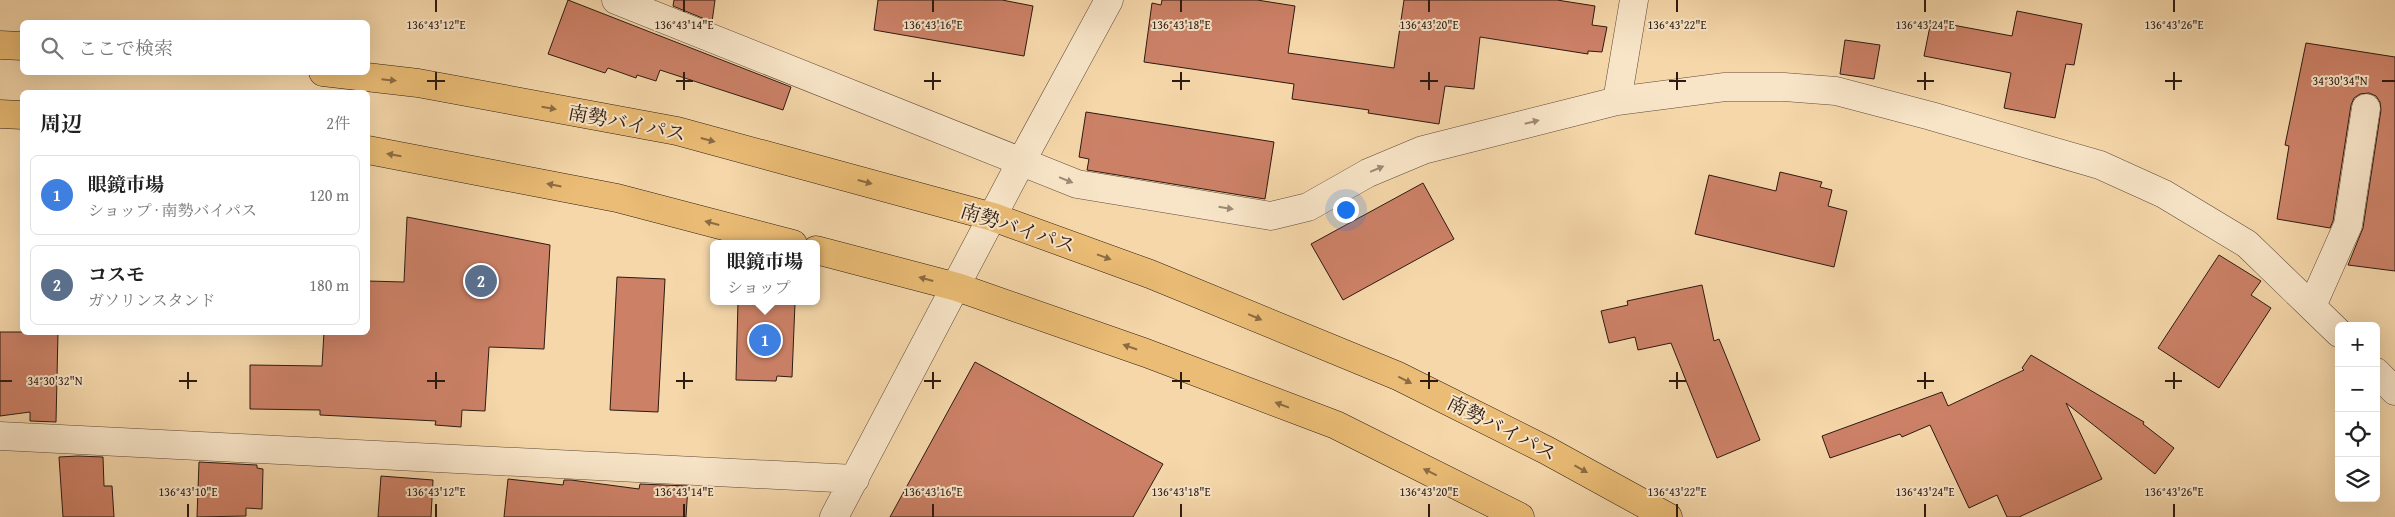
<!DOCTYPE html>
<html lang="ja">
<meta charset="utf-8">
<style>
:root{--surface:#fff;--page:#f6f6f6;--text:#222;--muted:#767676;--line:#e0e0e0;--accent:#8f2418}
body{margin:0;font-family:"Gentium Book Plus","Noto Serif JP",serif;background:var(--page);color:var(--text)}
.controls{position:absolute;right:15px;bottom:15px;display:grid;overflow:hidden;border-radius:8px;box-shadow:0 5px 20px #0002}
.controls button{width:45px;height:45px;display:grid;place-items:center;padding:0;border:0;border-bottom:1px solid var(--line);background:var(--surface);color:var(--text);font:25px sans-serif}
.you{position:absolute;left:1345px;top:209px;width:18px;height:18px;margin:-12px;border:4px solid #fff;border-radius:50%;background:#1a73e8;box-shadow:0 0 0 8px #1a73e833}
.badge{display:grid;place-items:center;width:32px;height:32px;border-radius:50%;background:var(--accent);color:#fff;font-size:16px;font-weight:700}
.pin{position:absolute;translate:-50% -50%;border:2px solid #fff;box-shadow:0 1px 5px #0006}
.popup{position:absolute;left:710px;top:240px;width:110px;height:65px;box-sizing:border-box;display:grid;place-content:center;border-radius:8px;background:var(--surface);filter:drop-shadow(0 1px 4px #0005);font-size:16px;white-space:nowrap;color:var(--muted)}
.popup b{font-size:19px;color:var(--text)}
.popup::after{content:'';position:absolute;left:50%;top:100%;margin-left:-10px;border:10px solid transparent;border-top-color:var(--surface)}
.list{margin:0;padding:0;list-style:none}
h2{display:flex;justify-content:space-between;align-items:center;height:65px;margin:0;padding:0 20px;font-size:21px}
h2 small{font-size:16px;font-weight:400;color:var(--muted)}
.list li{display:grid;grid-template-columns:32px 1fr auto;gap:15px;align-items:center;box-sizing:border-box;height:80px;margin:0 10px 10px;padding:0 10px;border:1px solid var(--line);border-radius:8px}
.list b{display:block;font-size:19px;white-space:nowrap}
.list p{margin:0;font-size:16px;white-space:nowrap;color:var(--muted)}
.list em{font-size:16px;font-style:normal;color:var(--muted)}
.icon{flex:none;width:28px;height:28px;fill:none;stroke:currentColor;stroke-width:2;stroke-linecap:round;stroke-linejoin:round}
.map{position:relative;flex:none;width:2395px;height:517px;overflow:hidden}
.search{position:absolute;background:var(--surface);box-shadow:0 5px 20px #0002;left:20px;top:20px;width:350px;height:55px;display:flex;align-items:center;gap:12px;box-sizing:border-box;padding:0 18px;border-radius:8px;color:var(--muted);font-size:19px}
.panel{position:absolute;background:var(--surface);box-shadow:0 5px 20px #0002;left:20px;top:90px;width:350px;height:245px;border-radius:8px}
.map>svg:first-child{display:block}
</style>
<div class="map">
<svg width="2395" height="517" viewBox="0 0 2395 517">
<rect width="100%" height="100%" fill="#f5d7aa"/>
<filter id="stains"><feTurbulence type="fractalNoise" baseFrequency=".004" numOctaves="4"/><feColorMatrix values="0 0 0 0 .2 0 0 0 0 .09 0 0 0 0 .02 0 0 0 .5 -.17"/></filter>
<radialGradient id="worn" r=".72"><stop offset=".6" stop-color="#630" stop-opacity="0"/><stop offset="1" stop-color="#630" stop-opacity=".3"/></radialGradient>
<!-- building -->
<path fill="#cc8167" stroke="#2d1a11" d="M 568,0 L 791,87 L 783,110 L 660,70 L 656,81 L 637,75 L 636,78 L 608,68 L 605,73 L 548,54 Z
M 674,0 L 715,0 L 712,22 L 673,6 Z
M 878,0 L 1002,0 L 1033,6 L 1024,56 L 874,30 Z
M 1162,0 L 1257,0 L 1295,6 L 1288,53 L 1394,68 L 1404,0 L 1557,0 L 1595,6 L 1592,25 L 1607,27 L 1602,52 L 1588,51 L 1588,54 L 1480,37 L 1474,89 L 1445,86 L 1439,124 L 1368,113 L 1369,110 L 1292,99 L 1294,84 L 1144,62 L 1152,3 L 1161,5 Z
M 2017,11 L 2082,24 L 2074,65 L 2066,64 L 2055,118 L 2004,108 L 2011,73 L 1924,56 L 1931,21 L 2012,36 Z
M 1845,40 L 1880,45 L 1874,79 L 1840,74 Z
M 2306,43 L 2395,57 L 2395,271 L 2348,265 L 2363,228 L 2381,110 L 2380,102 L 2376,96 L 2369,93 L 2360,94 L 2354,98 L 2351,105 L 2333,221 L 2330,228 L 2277,219 L 2289,146 L 2285,145 Z
M 1086,112 L 1274,142 L 1265,199 L 1087,170 L 1089,159 L 1079,157 Z
M 1780,172 L 1822,182 L 1820,187 L 1832,190 L 1828,206 L 1847,211 L 1834,267 L 1695,234 L 1709,175 L 1776,191 Z
M 1423,183 L 1454,239 L 1343,300 L 1311,244 Z
M 407,217 L 550,245 L 544,349 L 489,347 L 485,411 L 462,410 L 461,427 L 435,425 L 436,421 L 320,415 L 320,410 L 250,409 L 250,365 L 322,366 L 324,332 L 368,332 L 368,281 L 404,282 Z
M 2219,255 L 2261,281 L 2251,295 L 2271,308 L 2219,388 L 2158,348 Z
M 617,277 L 665,279 L 658,412 L 610,410 Z
M 1702,285 L 1714,341 L 1719,339 L 1760,440 L 1717,458 L 1671,343 L 1638,350 L 1635,337 L 1609,343 L 1601,311 L 1628,305 L 1627,301 Z
M 738,301 L 795,303 L 792,377 L 777,376 L 776,381 L 736,380 Z
M 0,332 L 58,332 L 56,422 L 30,421 L 30,412 L 0,416 Z
M 2031,355 L 2144,422 L 2143,424 L 2174,448 L 2155,474 L 2066,403 L 2102,479 L 2019,517 L 2007,517 L 1997,495 L 1969,508 L 1930,425 L 1902,437 L 1900,434 L 1830,458 L 1822,436 L 1942,392 L 1948,406 L 2024,370 L 2022,368 Z
M 975,362 L 1163,464 L 1133,517 L 890,517 Z
M 78,456 L 103,457 L 104,486 L 112,486 L 114,517 L 63,517 L 59,457 Z
M 199,462 L 257,465 L 257,468 L 263,469 L 262,509 L 246,508 L 246,516 L 197,517 Z
M 381,476 L 433,480 L 431,517 L 378,517 Z
M 508,479 L 563,485 L 564,480 L 571,480 L 639,489 L 640,484 L 688,486 L 686,517 L 504,517 Z"/>
<g fill="none" stroke-linecap="round" stroke-linejoin="round">
<defs>
<path id="minor" d="M 616,0 L 1077,184 L 1271,216 L 1308,207 L 1368,173 L 1423,150 L 1617,101 L 1725,87 L 1784,87 L 1836,91 L 1931,116 L 2100,165 L 2164,194 L 2247,244 L 2339,333
M 1617,101 L 1634,0
M 2312,306 L 2348,225 L 2366,108
M 2376,372 L 2395,391
M 0,436 L 855,479
M 834,517 L 1021,162 L 1109,0"/>
<path id="highway" d="M 0,45 L 22,46
M 323,72 L 418,83 L 677,131 L 993,217 L 1150,274 L 1398,376 L 1546,450 L 1668,517
M 0,114 L 22,115
M 368,150 L 617,198 L 793,244
M 816,250 L 957,287 L 1146,353 L 1336,425 L 1520,517"/>
</defs>
<!-- minor casing -->
<use href="#minor" stroke="#5f4937" stroke-width="29"/>
<!-- highway casing -->
<use href="#highway" stroke="#2d1a11" stroke-width="29"/>
<!-- minor -->
<use href="#minor" stroke="#f8e5c8" stroke-width="28"/>
<!-- highway -->
<use href="#highway" stroke="#eabc75" stroke-width="28"/>
</g>
<!-- one-way arrows -->
<defs><path id="oneway-solid" d="M-6-.8H1V-3.2L6.5 0L1 3.2V.8H-6Z" transform="scale(1.25)"/></defs>
<g fill="#8c6b43">
<use href="#oneway-solid" transform="translate(389 80) rotate(6)"/>
<use href="#oneway-solid" transform="translate(549 108) rotate(10)"/>
<use href="#oneway-solid" transform="translate(708 140) rotate(15)"/>
<use href="#oneway-solid" transform="translate(394 155) rotate(-170)"/>
<use href="#oneway-solid" transform="translate(865 182) rotate(15)"/>
<use href="#oneway-solid" transform="translate(554 185) rotate(-169)"/>
<use href="#oneway-solid" transform="translate(712 223) rotate(-165)"/>
<use href="#oneway-solid" transform="translate(1104 257) rotate(20)"/>
<use href="#oneway-solid" transform="translate(926 279) rotate(-165)"/>
<use href="#oneway-solid" transform="translate(1255 317) rotate(23)"/>
<use href="#oneway-solid" transform="translate(1130 347) rotate(-161)"/>
<use href="#oneway-solid" transform="translate(1405 380) rotate(27)"/>
<use href="#oneway-solid" transform="translate(1282 405) rotate(-159)"/>
<use href="#oneway-solid" transform="translate(1581 469) rotate(29)"/>
<use href="#oneway-solid" transform="translate(1430 472) rotate(-154)"/>
</g>
<g fill="#9d8a76">
<use href="#oneway-solid" transform="translate(1532 122) rotate(-14)"/>
<use href="#oneway-solid" transform="translate(1377 169) rotate(-23)"/>
<use href="#oneway-solid" transform="translate(1066 180) rotate(22)"/>
<use href="#oneway-solid" transform="translate(1226 208) rotate(9)"/>
</g>
<!-- ticks -->
<path fill="none" stroke="#2d1a11" stroke-width="2" d="M 436,0 L 436,12M 684,0 L 684,12M 933,0 L 933,12M 1181,0 L 1181,12M 1429,0 L 1429,12M 1677,0 L 1677,12M 1925,0 L 1925,12M 2174,0 L 2174,12M 436,72 L 436,90M 684,72 L 684,90M 933,72 L 933,90M 1181,72 L 1181,90M 1429,72 L 1429,90M 1677,72 L 1677,90M 1925,72 L 1925,90M 2174,72 L 2174,90M 427,81 L 445,81M 676,81 L 693,81M 924,81 L 941,81M 1172,81 L 1190,81M 1420,81 L 1438,81M 1669,81 L 1686,81M 1917,81 L 1934,81M 2165,81 L 2182,81M 2382,81 L 2395,81M 188,372 L 188,389M 436,372 L 436,389M 684,372 L 684,389M 933,372 L 933,389M 1181,372 L 1181,389M 1429,372 L 1429,389M 1677,372 L 1677,389M 1925,372 L 1925,389M 2174,372 L 2174,389M 0,381 L 12,381M 179,381 L 197,381M 427,381 L 445,381M 676,381 L 693,381M 924,381 L 941,381M 1172,381 L 1190,381M 1420,381 L 1438,381M 1669,381 L 1686,381M 1917,381 L 1934,381M 2165,381 L 2182,381M 188,504 L 188,517M 436,504 L 436,517M 684,504 L 684,517M 933,504 L 933,517M 1181,504 L 1181,517M 1429,504 L 1429,517M 1677,504 L 1677,517M 1925,504 L 1925,517M 2174,504 L 2174,517"/>
<g text-anchor="middle" stroke-width="4" stroke-linejoin="round" paint-order="stroke">
<!-- street labels -->
<g font-size="20" fill="#2d1a11" stroke="#f8e5c8">
<text transform="translate(627 123) rotate(11)" y="7">南勢バイパス</text>
<text transform="translate(1018 228) rotate(18)" y="7">南勢バイパス</text>
<text transform="translate(1502 428) rotate(27)" y="7">南勢バイパス</text>
</g>
</g>
<g font-size="12" text-anchor="middle" fill="#2d1a11" stroke="#f8e5c8" stroke-width="4" stroke-linejoin="round" paint-order="stroke">
<text x="436" y="29">136°43'12"E</text>
<text x="684" y="29">136°43'14"E</text>
<text x="933" y="29">136°43'16"E</text>
<text x="1181" y="29">136°43'18"E</text>
<text x="1429" y="29">136°43'20"E</text>
<text x="1677" y="29">136°43'22"E</text>
<text x="1925" y="29">136°43'24"E</text>
<text x="2174" y="29">136°43'26"E</text>
<text x="2340" y="85">34°30'34"N</text>
<text x="55" y="385">34°30'32"N</text>
<text x="188" y="496">136°43'10"E</text>
<text x="436" y="496">136°43'12"E</text>
<text x="684" y="496">136°43'14"E</text>
<text x="933" y="496">136°43'16"E</text>
<text x="1181" y="496">136°43'18"E</text>
<text x="1429" y="496">136°43'20"E</text>
<text x="1677" y="496">136°43'22"E</text>
<text x="1925" y="496">136°43'24"E</text>
<text x="2174" y="496">136°43'26"E</text>
</g>
<rect width="100%" height="100%" filter="url(#stains)"/>
<rect width="100%" height="100%" fill="url(#worn)"/>
</svg>
<div class="controls">
<button>+</button>
<button>−</button>
<button><svg class="icon" aria-label="locate" viewBox="0 0 24 24"><circle cx="12" cy="12" r="6"/><path d="M12 2v4M12 18v4M2 12h4M18 12h4"/></svg></button>
<button><svg class="icon" aria-label="layers" viewBox="0 0 24 24"><path d="M12 4l9 5-9 5-9-5zM3 14l9 5 9-5"/></svg></button>
</div>
<div class="you"></div>
<div class="pin badge" style="left:765px;top:340px;background:#3f7fe0">1</div>
<div class="popup"><b>眼鏡市場</b>ショップ</div>
<div class="pin badge" style="left:481px;top:281px;background:#5c6f8a">2</div>
<div class="search"><svg class="icon" aria-label="search" viewBox="0 0 24 24"><circle cx="10" cy="10" r="6"/><path d="M15 15l6 6"/></svg>ここで検索</div>
<section class="panel">
<h2>周辺<small>2件</small></h2>
<ul class="list">
<li><span class="badge" style="background:#3f7fe0">1</span><div><b>眼鏡市場</b><p>ショップ · 南勢バイパス</p></div><em>120 m</em></li>
<li><span class="badge" style="background:#5c6f8a">2</span><div><b>コスモ</b><p>ガソリンスタンド</p></div><em>180 m</em></li>
</ul>
</section>
</div>
